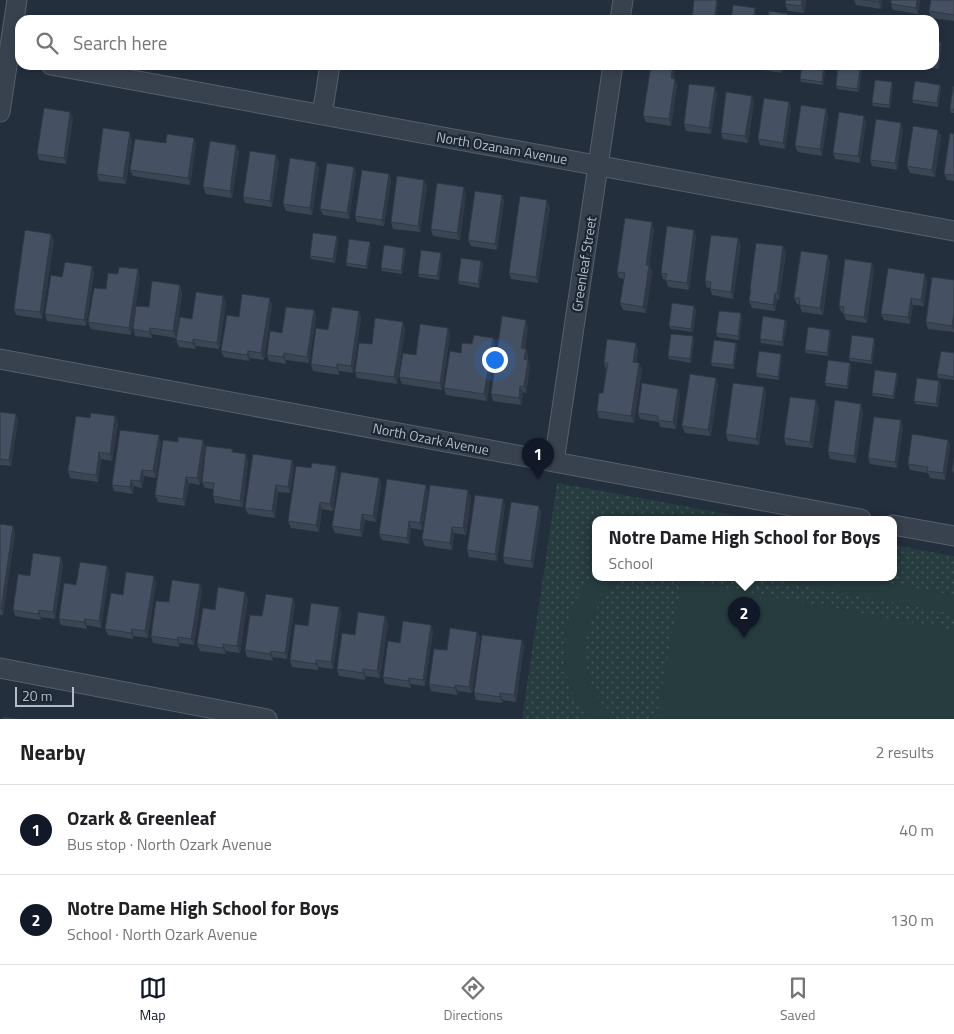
<!DOCTYPE html>
<meta charset="utf-8">
<style>
:root{--surface:#fff;--page:#f6f6f6;--text:#202124;--muted:#757577;--line:#e0e0e0;--accent:#111827}
body{margin:0;font-family:"Titillium Web",sans-serif;background:var(--page);color:var(--text)}
.scale{position:absolute;left:15px;bottom:12px;width:59px;box-sizing:border-box;padding-left:5px;border:2px solid #b4bcc9;border-top:0;font-size:14px;line-height:18px;white-space:nowrap;color:#b4bcc9;-webkit-text-stroke:4px #1d2633;paint-order:stroke}
.you{position:absolute;left:494px;top:359px;width:18px;height:18px;margin:-12px;border:4px solid #fff;border-radius:50%;background:#1a73e8;box-shadow:0 0 0 8px #1a73e833}
.badge{display:grid;place-items:center;width:32px;height:32px;border-radius:50%;background:var(--accent);color:#fff;font-size:16px;font-weight:700}
.pin{position:absolute;translate:-50% -41px;filter:drop-shadow(0 1px 2px #0008)}
.pin::after{content:'';position:absolute;top:26px;width:18px;height:15px;background:inherit;clip-path:polygon(0 0,100% 0,50% 100%)}
.popup{position:absolute;left:592px;top:516px;width:305px;height:65px;box-sizing:border-box;display:grid;place-content:center;border-radius:10px;background:var(--surface);filter:drop-shadow(0 1px 4px #0005);font-size:16px;white-space:nowrap;color:var(--muted)}
.popup b{font-size:19px;color:var(--text)}
.popup::after{content:'';position:absolute;left:50%;top:100%;margin-left:-10px;border:10px solid transparent;border-top-color:var(--surface)}
.list{margin:0;padding:0;list-style:none}
h2{display:flex;justify-content:space-between;align-items:center;height:65px;margin:0;padding:0 20px;font-size:21px}
h2 small{font-size:16px;font-weight:400;color:var(--muted)}
.list li{display:grid;grid-template-columns:32px 1fr auto;gap:15px;align-items:center;box-sizing:border-box;height:90px;padding:0 20px;border-top:1px solid var(--line)}
.list b{display:block;font-size:19px;white-space:nowrap}
.list p{margin:0;font-size:16px;white-space:nowrap;color:var(--muted)}
.list em{font-size:16px;font-style:normal;color:var(--muted)}
.icon{flex:none;width:28px;height:28px;fill:none;stroke:currentColor;stroke-width:2;stroke-linecap:round;stroke-linejoin:round}
.map{position:relative;flex:none;width:954px;height:719px;overflow:hidden}
.search{position:absolute;background:var(--surface);box-shadow:0 2px 8px #0003;left:15px;right:15px;top:15px;height:55px;display:flex;align-items:center;gap:12px;box-sizing:border-box;padding:0 18px;border-radius:15px;color:var(--muted);font-size:19px}
.sheet{height:245px;background:var(--surface)}
nav{display:flex;justify-content:space-around;align-items:center;box-sizing:border-box;height:70px;border-top:1px solid var(--line);background:var(--surface);font-size:14px;color:var(--muted)}
nav a{display:grid;justify-items:center;gap:2px}
nav .on{color:var(--accent)}
.map>svg:first-child{display:block}
</style>
<div class="map">
<svg width="954" height="719" viewBox="0 0 954 719">
<defs>
<pattern id="park-dots" width="8" height="8" patternUnits="userSpaceOnUse" patternTransform="scale(1.25)"><rect width="8" height="8" fill="#263c3f"/><path d="M2 2h.1M6 6h.1" fill="none" stroke="#435659" stroke-width="1.8" stroke-linecap="round"/></pattern>
</defs>
<rect width="100%" height="100%" fill="#242f3e"/>
<!-- park -->
<path fill="url(#park-dots)" d="M 557,483 L 755,519 L 595,519 L 595,577 L 893,577 L 893,545 L 954,556 L 954,719 L 522,719 Z"/>
<!-- pitch -->
<path fill="#263c3f" d="M 595,574 L 595,577 L 626,577 C 589,601 576,648 593,689 C 598,700 608,710 617,719 L 588,719 C 553,676 557,615 595,574 Z
M 758,577 L 857,577 L 954,595 L 954,614 Z
M 682,580 L 954,630 L 954,719 L 656,719 Z"/>
<g fill="none" stroke-linecap="round" stroke-linejoin="round">
<defs>
<path id="minor" d="M 620,20 L 623,0
M 51,65 L 954,231
M 0,112 L 17,0
M 322,115 L 330,65
M 0,359 L 861,519
M 554,462 L 613,65
M 893,525 L 954,536
M 0,668 L 267,719"/>
</defs>
<!-- minor casing -->
<use href="#minor" stroke="#565f6c" stroke-width="21"/>
<!-- minor -->
<use href="#minor" stroke="#38414e" stroke-width="19"/>
</g>
<!-- wall -->
<path fill="#3b4654" d="M 786,0 L 806,0 L 804,13 L 788,11 L 785,4 Z
M 854,0 L 882,0 L 881,9 L 856,5 Z
M 920,0 L 918,14 L 893,10 L 891,4 Z
M 954,0 L 954,21 L 931,18 L 929,11 Z
M 942,46 L 939,69 L 917,66 L 934,65 Z
M 693,65 L 709,65 L 709,67 Z
M 725,65 L 748,65 L 747,70 L 725,66 Z
M 784,65 L 782,73 L 763,70 L 762,67 Z
M 802,65 L 826,65 L 823,85 L 801,82 L 800,79 Z
M 861,66 L 862,69 L 859,92 L 837,89 L 836,86 Z
M 674,79 L 677,85 L 671,126 L 646,122 L 643,116 Z
M 940,85 L 941,88 L 938,107 L 913,103 L 912,100 Z
M 893,86 L 890,108 L 873,106 L 872,103 Z
M 954,87 L 954,113 L 951,113 L 950,109 Z
M 717,94 L 711,134 L 686,131 L 684,124 Z
M 752,96 L 754,102 L 748,143 L 723,139 L 721,133 Z
M 789,102 L 791,108 L 785,149 L 760,145 L 758,139 Z
M 826,109 L 828,116 L 822,156 L 798,152 L 795,146 Z
M 70,112 L 73,118 L 66,164 L 39,160 L 37,154 Z
M 864,116 L 866,122 L 860,163 L 835,159 L 833,153 Z
M 903,129 L 897,170 L 872,166 L 870,160 Z
M 938,130 L 941,136 L 935,177 L 910,173 L 907,166 Z
M 954,134 L 954,181 L 947,180 L 944,174 Z
M 194,138 L 196,144 L 190,185 L 133,176 L 130,170 L 166,143 Z
M 132,139 L 126,184 L 99,181 L 97,174 Z
M 236,145 L 239,152 L 232,198 L 206,194 L 203,187 Z
M 279,162 L 272,207 L 245,203 L 243,197 Z
M 316,162 L 319,169 L 312,215 L 286,211 L 283,204 Z
M 354,167 L 356,173 L 349,219 L 323,215 L 320,209 Z
M 389,174 L 391,180 L 384,226 L 357,222 L 355,216 Z
M 424,180 L 427,187 L 420,232 L 393,229 L 391,222 Z
M 466,194 L 460,240 L 433,236 L 431,229 Z
M 502,195 L 504,201 L 497,250 L 471,246 L 468,240 Z
M 550,207 L 538,283 L 511,279 L 509,273 Z
M 654,229 L 649,265 L 652,272 L 646,313 L 623,310 L 620,303 L 624,279 L 619,278 L 617,272 Z
M 51,234 L 54,240 L 42,319 L 16,315 L 14,309 Z
M 696,236 L 689,290 L 668,287 L 666,280 L 663,279 L 661,273 Z
M 338,240 L 335,263 L 311,259 L 310,256 Z
M 741,245 L 733,299 L 712,295 L 710,288 L 707,288 L 705,281 Z
M 371,246 L 367,269 L 347,266 L 346,263 Z
M 783,246 L 786,253 L 779,300 L 777,299 L 775,311 L 752,308 L 749,301 L 751,292 L 750,289 Z
M 406,251 L 402,274 L 382,271 L 381,268 Z
M 828,255 L 830,261 L 823,315 L 802,312 L 799,304 L 797,304 L 794,298 Z
M 442,256 L 439,280 L 419,277 L 418,274 Z
M 481,261 L 483,264 L 479,288 L 459,284 L 458,281 Z
M 872,263 L 874,270 L 867,323 L 846,320 L 843,313 L 841,312 L 839,306 Z
M 92,266 L 94,273 L 86,326 L 47,321 L 45,314 L 62,277 Z
M 140,276 L 131,335 L 91,329 L 88,322 L 106,289 Z
M 927,280 L 924,306 L 913,305 L 910,324 L 884,320 L 881,314 Z
M 954,280 L 954,332 L 928,329 L 926,322 Z
M 182,292 L 176,338 L 152,334 L 152,338 L 135,336 L 133,329 L 149,307 Z
M 223,296 L 226,303 L 219,349 L 196,346 L 195,349 L 179,347 L 176,340 L 192,319 Z
M 272,305 L 264,360 L 250,358 L 249,361 L 224,357 L 221,351 L 239,317 Z
M 694,306 L 696,310 L 693,332 L 671,329 L 669,326 Z
M 314,310 L 316,317 L 309,363 L 286,360 L 286,364 L 269,361 L 267,355 L 282,333 Z
M 359,311 L 361,318 L 353,373 L 339,371 L 339,375 L 313,371 L 311,364 L 328,330 Z
M 742,317 L 739,340 L 717,337 L 716,333 Z
M 785,320 L 787,323 L 783,346 L 761,343 L 760,339 Z
M 403,322 L 405,329 L 397,384 L 357,378 L 355,372 L 372,344 Z
M 528,326 L 525,349 L 526,349 L 528,355 L 528,360 L 530,366 L 526,393 L 523,392 L 521,405 L 493,401 L 491,394 Z
M 448,328 L 450,335 L 442,390 L 402,384 L 399,377 L 416,355 Z
M 830,330 L 831,333 L 828,356 L 806,353 L 805,350 Z
M 493,338 L 495,344 L 487,401 L 446,395 L 444,388 L 461,353 L 472,344 Z
M 694,340 L 691,363 L 669,359 L 668,356 Z
M 875,341 L 872,364 L 850,361 L 849,358 Z
M 636,343 L 638,350 L 636,362 L 642,369 L 634,423 L 599,418 L 597,411 L 603,393 L 606,369 L 604,363 Z
M 736,343 L 737,346 L 734,369 L 712,366 L 711,363 Z
M 954,353 L 954,380 L 938,378 L 937,374 Z
M 781,354 L 782,357 L 779,380 L 757,377 L 756,373 Z
M 850,363 L 851,366 L 848,389 L 826,386 L 825,383 Z
M 897,373 L 898,376 L 894,399 L 873,396 L 872,393 Z
M 939,381 L 941,385 L 938,407 L 916,404 L 914,401 Z
M 718,385 L 711,436 L 685,433 L 682,426 Z
M 764,387 L 766,394 L 759,445 L 728,441 L 726,434 Z
M 678,389 L 680,395 L 676,429 L 660,427 L 659,422 L 640,419 L 638,413 Z
M 819,407 L 813,448 L 786,445 L 784,438 Z
M 863,411 L 856,463 L 830,459 L 828,452 Z
M 0,412 L 18,420 L 11,466 L 0,465 Z
M 115,416 L 118,423 L 112,461 L 101,459 L 98,482 L 70,478 L 68,471 L 90,418 Z
M 903,427 L 897,468 L 870,464 L 868,458 Z
M 203,440 L 205,447 L 200,485 L 189,483 L 185,506 L 158,502 L 155,495 L 178,442 Z
M 948,440 L 950,446 L 945,480 L 930,478 L 928,473 L 910,470 L 908,464 Z
M 161,442 L 156,478 L 144,476 L 142,488 L 134,486 L 133,494 L 114,491 L 112,485 Z
M 232,449 L 233,453 L 248,461 L 243,507 L 215,503 L 213,496 L 213,489 L 205,488 L 202,482 Z
M 294,466 L 290,493 L 278,492 L 275,518 L 248,514 L 245,508 Z
M 338,473 L 333,511 L 322,509 L 319,532 L 291,528 L 288,521 Z
M 379,478 L 381,484 L 376,522 L 365,520 L 362,537 L 335,533 L 332,526 Z
M 428,492 L 422,530 L 411,528 L 409,544 L 382,540 L 379,534 Z
M 471,497 L 466,535 L 454,533 L 452,550 L 425,546 L 422,539 Z
M 505,505 L 497,561 L 469,557 L 467,550 Z
M 539,506 L 541,513 L 533,568 L 505,564 L 503,557 Z
M 0,524 L 13,526 L 15,533 L 3,615 L 0,615 Z
M 63,564 L 55,619 L 41,617 L 41,620 L 15,616 L 13,610 Z
M 107,566 L 109,572 L 101,628 L 87,625 L 87,629 L 61,625 L 59,619 L 76,585 Z
M 156,583 L 148,638 L 134,636 L 133,639 L 108,635 L 105,629 L 123,595 Z
M 200,584 L 202,590 L 194,645 L 180,643 L 179,647 L 153,643 L 151,636 L 169,602 Z
M 248,598 L 240,653 L 226,651 L 225,654 L 200,651 L 197,644 L 215,610 Z
M 293,598 L 295,604 L 287,659 L 273,657 L 273,661 L 247,657 L 245,650 L 262,616 Z
M 339,607 L 341,614 L 333,669 L 319,667 L 318,670 L 292,667 L 290,660 L 308,626 Z
M 385,616 L 388,623 L 380,678 L 366,676 L 365,680 L 339,676 L 337,669 L 355,635 Z
M 431,625 L 433,631 L 425,686 L 411,684 L 411,688 L 385,684 L 383,677 L 400,643 Z
M 477,632 L 480,638 L 472,693 L 458,691 L 457,695 L 431,691 L 429,684 L 447,650 Z
M 522,640 L 524,647 L 516,702 L 503,700 L 502,703 L 476,700 L 474,693 Z"/>
<!-- shaded-wall -->
<path fill="#303945" d="M 717,0 L 718,2 L 716,20 L 714,20 Z
M 802,0 L 806,0 L 804,13 L 801,6 Z
M 879,0 L 882,0 L 881,9 L 879,2 Z
M 917,0 L 920,0 L 918,14 L 916,8 Z
M 755,8 L 756,11 L 755,20 L 753,20 Z
M 941,42 L 942,46 L 939,69 L 938,65 Z
M 673,65 L 676,65 L 673,85 L 671,78 Z
M 782,65 L 784,65 L 782,73 L 781,69 Z
M 824,65 L 826,65 L 823,85 L 822,82 Z
M 861,66 L 862,69 L 859,92 L 857,89 Z
M 675,79 L 677,85 L 671,126 L 669,119 Z
M 892,82 L 893,86 L 890,108 L 889,105 Z
M 940,85 L 941,88 L 938,107 L 937,103 Z
M 715,87 L 717,94 L 711,134 L 709,128 Z
M 752,96 L 754,102 L 748,143 L 745,136 Z
M 789,102 L 791,108 L 785,149 L 783,143 Z
M 826,109 L 828,116 L 822,156 L 820,149 Z
M 70,112 L 73,118 L 66,164 L 64,158 Z
M 864,116 L 866,122 L 860,163 L 858,156 Z
M 901,123 L 903,129 L 897,170 L 895,163 Z
M 938,130 L 941,136 L 935,177 L 932,170 Z
M 130,132 L 132,139 L 126,184 L 123,178 Z
M 194,138 L 196,144 L 190,185 L 188,178 Z
M 236,145 L 239,152 L 232,198 L 230,191 Z
M 276,155 L 279,162 L 272,207 L 270,201 Z
M 316,162 L 319,169 L 312,215 L 310,208 Z
M 354,167 L 356,173 L 349,219 L 347,213 Z
M 389,174 L 391,180 L 384,226 L 382,220 Z
M 424,180 L 427,187 L 420,232 L 418,226 Z
M 464,187 L 466,194 L 460,240 L 457,233 Z
M 502,195 L 504,201 L 497,250 L 495,244 Z
M 547,200 L 550,207 L 538,283 L 536,277 Z
M 652,222 L 654,229 L 648,271 L 646,265 Z
M 694,230 L 696,236 L 689,290 L 687,283 Z
M 51,234 L 54,240 L 42,319 L 40,312 Z
M 337,236 L 338,240 L 335,263 L 333,259 Z
M 738,238 L 741,245 L 733,299 L 731,292 Z
M 370,242 L 371,246 L 367,269 L 366,266 Z
M 783,246 L 786,253 L 779,300 L 777,293 Z
M 404,248 L 406,251 L 402,274 L 401,271 Z
M 441,253 L 442,256 L 439,280 L 437,276 Z
M 828,255 L 830,261 L 823,315 L 820,308 Z
M 481,261 L 483,264 L 479,288 L 478,284 Z
M 872,263 L 874,270 L 867,323 L 864,317 Z
M 649,265 L 652,272 L 646,313 L 643,307 Z
M 92,266 L 94,273 L 86,326 L 84,320 Z
M 138,269 L 140,276 L 131,335 L 129,328 Z
M 925,274 L 927,280 L 924,306 L 921,300 Z
M 180,285 L 182,292 L 176,338 L 173,331 Z
M 775,293 L 777,299 L 775,311 L 773,305 Z
M 223,296 L 226,303 L 219,349 L 217,343 Z
M 270,298 L 272,305 L 264,360 L 261,353 Z
M 911,298 L 913,305 L 910,324 L 908,317 Z
M 694,306 L 696,310 L 693,332 L 691,329 Z
M 314,310 L 316,317 L 309,363 L 307,357 Z
M 359,311 L 361,318 L 353,373 L 351,366 Z
M 954,312 L 954,331 L 952,326 Z
M 741,313 L 742,317 L 739,340 L 738,336 Z
M 526,320 L 528,326 L 524,355 L 521,348 Z
M 785,320 L 787,323 L 783,346 L 782,342 Z
M 403,322 L 405,329 L 397,384 L 394,377 Z
M 150,328 L 152,334 L 152,338 L 149,332 Z
M 448,328 L 450,335 L 442,390 L 440,383 Z
M 830,330 L 831,333 L 828,356 L 827,353 Z
M 693,336 L 694,340 L 691,363 L 690,359 Z
M 493,338 L 495,344 L 487,401 L 484,394 Z
M 874,338 L 875,341 L 872,364 L 871,361 Z
M 193,339 L 196,346 L 195,349 L 193,343 Z
M 636,343 L 638,350 L 635,368 L 633,362 Z
M 736,343 L 737,346 L 734,369 L 733,365 Z
M 526,349 L 528,355 L 527,363 L 528,360 L 530,366 L 526,393 L 524,386 L 524,359 Z
M 248,351 L 250,358 L 249,361 L 247,355 Z
M 284,353 L 286,360 L 286,364 L 283,357 Z
M 781,354 L 782,357 L 779,380 L 778,377 Z
M 639,363 L 642,369 L 634,423 L 631,416 Z
M 850,363 L 851,366 L 848,389 L 847,386 Z
M 337,364 L 339,371 L 339,375 L 337,368 Z
M 897,373 L 898,376 L 894,399 L 893,396 Z
M 716,378 L 718,385 L 711,436 L 708,430 Z
M 939,381 L 941,385 L 938,407 L 936,404 Z
M 520,386 L 523,392 L 521,405 L 519,398 Z
M 764,387 L 766,394 L 759,445 L 756,439 Z
M 678,389 L 680,395 L 676,429 L 673,422 Z
M 816,400 L 819,407 L 813,448 L 810,442 Z
M 861,404 L 863,411 L 856,463 L 854,456 Z
M 16,414 L 18,420 L 11,466 L 9,460 Z
M 115,416 L 118,423 L 112,461 L 110,454 Z
M 901,420 L 903,427 L 897,468 L 895,462 Z
M 159,435 L 161,442 L 156,478 L 153,471 Z
M 203,440 L 205,447 L 200,485 L 197,478 Z
M 948,440 L 950,446 L 945,480 L 943,473 Z
M 99,452 L 101,459 L 98,482 L 96,475 Z
M 246,454 L 248,461 L 243,507 L 240,501 Z
M 292,460 L 294,466 L 290,493 L 288,487 Z
M 336,466 L 338,473 L 333,511 L 330,504 Z
M 142,470 L 144,476 L 142,488 L 140,481 Z
M 186,477 L 189,483 L 185,506 L 183,499 Z
M 379,478 L 381,484 L 376,522 L 373,516 Z
M 131,480 L 134,486 L 133,494 L 130,487 Z
M 276,485 L 278,492 L 275,518 L 272,511 Z
M 426,485 L 428,492 L 422,530 L 420,523 Z
M 468,490 L 471,497 L 466,535 L 463,528 Z
M 503,499 L 505,505 L 497,561 L 495,554 Z
M 320,502 L 322,509 L 319,532 L 316,525 Z
M 539,506 L 541,513 L 533,568 L 531,561 Z
M 362,514 L 365,520 L 362,537 L 360,530 Z
M 409,521 L 411,528 L 409,544 L 407,538 Z
M 13,526 L 15,533 L 3,615 L 1,609 Z
M 452,527 L 454,533 L 452,550 L 450,543 Z
M 61,557 L 63,564 L 55,619 L 53,612 Z
M 107,566 L 109,572 L 101,628 L 99,621 Z
M 154,576 L 156,583 L 148,638 L 145,631 Z
M 200,584 L 202,590 L 194,645 L 191,639 Z
M 245,592 L 248,598 L 240,653 L 237,646 Z
M 293,598 L 295,604 L 287,659 L 285,653 Z
M 339,607 L 341,614 L 333,669 L 331,662 Z
M 39,610 L 41,617 L 41,620 L 38,614 Z
M 385,616 L 388,623 L 380,678 L 377,671 Z
M 85,619 L 87,625 L 87,629 L 84,622 Z
M 431,625 L 433,631 L 425,686 L 423,680 Z
M 132,629 L 134,636 L 133,639 L 131,633 Z
M 477,632 L 480,638 L 472,693 L 469,687 Z
M 178,637 L 180,643 L 179,647 L 177,640 Z
M 522,640 L 524,647 L 516,702 L 514,695 Z
M 223,644 L 226,651 L 225,654 L 223,648 Z
M 271,651 L 273,657 L 273,661 L 270,654 Z
M 316,660 L 319,667 L 318,670 L 316,664 Z
M 363,669 L 366,676 L 365,680 L 363,673 Z
M 409,678 L 411,684 L 411,688 L 408,681 Z
M 455,685 L 458,691 L 457,695 L 455,688 Z
M 500,693 L 503,700 L 502,703 L 500,697 Z"/>
<!-- building -->
<path fill="#455162" stroke="#303945" d="M 694,0 L 717,0 L 714,20 L 700,20 L 692,19 Z
M 786,0 L 802,0 L 801,6 L 785,4 Z
M 863,0 L 879,0 L 879,2 Z
M 891,0 L 917,0 L 916,8 L 891,4 Z
M 931,0 L 954,0 L 954,15 L 929,11 Z
M 733,5 L 755,8 L 753,20 L 731,20 Z
M 769,11 L 788,14 L 787,20 L 768,20 Z
M 806,17 L 827,20 L 806,20 Z
M 934,42 L 941,42 L 938,65 L 934,65 Z
M 651,65 L 673,65 L 671,78 L 675,79 L 669,119 L 643,116 Z
M 762,65 L 782,65 L 781,69 L 762,67 Z
M 802,65 L 824,65 L 822,82 L 800,79 Z
M 838,65 L 861,66 L 857,89 L 836,86 Z
M 875,80 L 892,82 L 889,105 L 872,103 Z
M 915,81 L 940,85 L 937,103 L 912,100 Z
M 689,84 L 715,87 L 709,128 L 684,124 Z
M 953,87 L 954,87 L 954,110 L 950,109 Z
M 726,92 L 752,96 L 745,136 L 721,133 Z
M 764,98 L 789,102 L 783,143 L 758,139 Z
M 801,105 L 826,109 L 820,149 L 795,146 Z
M 44,108 L 70,112 L 64,158 L 37,154 Z
M 839,112 L 864,116 L 858,156 L 833,153 Z
M 876,119 L 901,123 L 895,163 L 870,160 Z
M 913,126 L 938,130 L 932,170 L 907,166 Z
M 103,128 L 130,132 L 123,178 L 97,174 Z
M 950,133 L 954,134 L 954,175 L 944,174 Z
M 167,134 L 194,138 L 188,178 L 130,170 L 135,139 L 166,143 Z
M 210,141 L 236,145 L 230,191 L 203,187 Z
M 250,151 L 276,155 L 270,201 L 243,197 Z
M 290,158 L 316,162 L 310,208 L 283,204 Z
M 327,163 L 354,167 L 347,213 L 320,209 Z
M 362,170 L 389,174 L 382,220 L 355,216 Z
M 397,176 L 424,180 L 418,226 L 391,222 Z
M 437,183 L 464,187 L 457,233 L 431,229 Z
M 475,191 L 502,195 L 495,244 L 468,240 Z
M 520,196 L 547,200 L 536,277 L 509,273 Z
M 625,218 L 652,222 L 646,265 L 649,265 L 643,307 L 620,303 L 625,273 L 617,272 Z
M 667,226 L 694,230 L 687,283 L 665,280 L 667,274 L 661,273 Z
M 25,230 L 51,234 L 40,312 L 14,309 Z
M 313,233 L 337,236 L 333,259 L 310,256 Z
M 711,235 L 738,238 L 731,292 L 710,289 L 711,282 L 705,281 Z
M 349,239 L 370,242 L 366,266 L 346,263 Z
M 756,243 L 783,246 L 777,293 L 775,293 L 773,305 L 749,301 L 751,289 L 750,289 Z
M 384,245 L 404,248 L 401,271 L 381,268 Z
M 421,250 L 441,253 L 437,276 L 418,274 Z
M 801,251 L 828,255 L 820,308 L 799,305 L 800,298 L 794,298 Z
M 461,258 L 481,261 L 478,284 L 458,281 Z
M 845,259 L 872,263 L 864,317 L 843,314 L 844,307 L 839,306 Z
M 65,262 L 92,266 L 84,320 L 45,314 L 51,275 L 62,277 Z
M 119,267 L 138,269 L 129,328 L 88,322 L 94,288 L 106,289 L 108,273 L 118,274 Z
M 888,268 L 925,274 L 921,300 L 911,298 L 908,317 L 881,314 Z
M 932,277 L 954,280 L 954,312 L 952,326 L 926,322 Z
M 152,281 L 180,285 L 173,331 L 150,328 L 149,332 L 133,329 L 136,306 L 149,307 Z
M 196,292 L 223,296 L 217,343 L 193,339 L 193,343 L 176,340 L 180,317 L 192,319 Z
M 242,294 L 270,298 L 261,353 L 248,351 L 247,355 L 221,351 L 227,315 L 239,317 Z
M 672,303 L 694,306 L 691,329 L 669,326 Z
M 286,307 L 314,310 L 307,357 L 284,353 L 283,357 L 267,355 L 270,331 L 282,333 Z
M 332,307 L 359,311 L 351,366 L 337,364 L 337,368 L 311,364 L 316,328 L 328,330 Z
M 719,311 L 741,313 L 738,336 L 716,333 Z
M 502,316 L 526,320 L 521,348 L 526,349 L 524,359 L 528,360 L 524,386 L 520,386 L 519,398 L 491,394 Z
M 763,316 L 785,320 L 782,342 L 760,339 Z
M 375,318 L 403,322 L 394,377 L 355,372 L 359,343 L 372,344 Z
M 420,324 L 448,328 L 440,383 L 399,377 L 403,353 L 416,355 Z
M 808,327 L 830,330 L 827,353 L 805,350 Z
M 671,334 L 693,336 L 690,359 L 668,356 Z
M 474,335 L 493,338 L 484,394 L 444,388 L 450,351 L 461,353 L 462,343 L 472,344 Z
M 852,335 L 874,338 L 871,361 L 849,358 Z
M 607,339 L 636,343 L 633,362 L 639,363 L 631,416 L 597,411 L 599,393 L 603,393 L 608,363 L 604,363 Z
M 714,340 L 736,343 L 733,365 L 711,363 Z
M 759,351 L 781,354 L 778,377 L 756,373 Z
M 941,351 L 954,353 L 954,377 L 937,374 Z
M 828,360 L 850,363 L 847,386 L 825,383 Z
M 875,370 L 897,373 L 893,396 L 872,393 Z
M 690,374 L 716,378 L 708,430 L 682,426 Z
M 917,378 L 939,381 L 936,404 L 914,401 Z
M 642,383 L 678,389 L 673,422 L 658,420 L 658,416 L 638,413 Z
M 733,383 L 764,387 L 756,439 L 726,434 Z
M 790,397 L 816,400 L 810,442 L 784,438 Z
M 835,400 L 861,404 L 854,456 L 828,452 Z
M 0,412 L 16,414 L 9,460 L 0,459 Z
M 91,413 L 115,416 L 110,454 L 99,452 L 96,475 L 68,471 L 76,416 L 90,418 Z
M 874,417 L 901,420 L 895,462 L 868,458 Z
M 120,430 L 159,435 L 153,471 L 142,470 L 140,481 L 131,480 L 130,487 L 112,485 Z
M 912,434 L 948,440 L 943,473 L 927,471 L 928,467 L 908,464 Z
M 178,437 L 203,440 L 197,478 L 186,477 L 183,499 L 155,495 L 163,440 L 178,442 Z
M 206,446 L 232,449 L 232,452 L 246,454 L 240,501 L 213,496 L 214,483 L 202,482 Z
M 253,454 L 292,460 L 288,487 L 276,485 L 272,511 L 245,508 Z
M 954,458 L 954,472 L 952,472 Z
M 312,463 L 336,466 L 330,504 L 320,502 L 316,525 L 288,521 L 296,466 L 311,468 Z
M 341,472 L 379,478 L 373,516 L 362,514 L 360,530 L 332,526 Z
M 387,479 L 426,485 L 420,523 L 409,521 L 407,538 L 379,534 Z
M 430,485 L 468,490 L 463,528 L 452,527 L 450,543 L 422,539 Z
M 475,495 L 503,499 L 495,554 L 467,550 Z
M 511,502 L 539,506 L 531,561 L 503,557 Z
M 0,524 L 13,526 L 1,609 L 0,608 Z
M 33,553 L 61,557 L 53,612 L 39,610 L 38,614 L 13,610 L 18,574 L 30,576 Z
M 80,562 L 107,566 L 99,621 L 85,619 L 84,622 L 59,619 L 64,583 L 76,585 Z
M 126,572 L 154,576 L 145,631 L 132,629 L 131,633 L 105,629 L 111,593 L 123,595 Z
M 172,580 L 200,584 L 191,639 L 178,637 L 177,640 L 151,636 L 156,601 L 169,602 Z
M 218,587 L 245,592 L 237,646 L 223,644 L 223,648 L 197,644 L 203,608 L 215,610 Z
M 266,594 L 293,598 L 285,653 L 271,651 L 270,654 L 245,650 L 250,615 L 262,616 Z
M 311,603 L 339,607 L 331,662 L 316,660 L 316,664 L 290,660 L 295,624 L 308,626 Z
M 358,612 L 385,616 L 377,671 L 363,669 L 363,673 L 337,669 L 342,633 L 355,635 Z
M 403,621 L 431,625 L 423,680 L 409,678 L 408,681 L 383,677 L 388,641 L 400,643 Z
M 450,628 L 477,632 L 469,687 L 455,685 L 455,688 L 429,684 L 434,649 L 447,650 Z
M 482,635 L 522,640 L 514,695 L 500,693 L 500,697 L 474,693 Z
M 3,717 L 19,719 L 3,719 Z"/>
<g text-anchor="middle" stroke-width="4.5" stroke-linejoin="round" paint-order="stroke">
<!-- street labels -->
<g font-size="14" fill="#b4bcc9" stroke="#1d2633">
<text transform="translate(502 148) rotate(10)" y="5">North Ozanam Avenue</text>
<text transform="translate(584 264) rotate(-81)" y="5">Greenleaf Street</text>
<text transform="translate(431 439) rotate(11)" y="5">North Ozark Avenue</text>
</g>
</g>
</svg>
<div class="scale">20 m</div>
<div class="you"></div>
<div class="pin badge" style="left:538px;top:479px">1</div>
<div class="pin badge" style="left:744px;top:638px">2</div>
<div class="popup"><b>Notre Dame High School for Boys</b>School</div>
<div class="search"><svg class="icon" aria-label="search" viewBox="0 0 24 24"><circle cx="10" cy="10" r="6"/><path d="M15 15l6 6"/></svg>Search here</div>
</div>
<section class="sheet">
<h2>Nearby<small>2 results</small></h2>
<ul class="list">
<li><span class="badge">1</span><div><b>Ozark &amp; Greenleaf</b><p>Bus stop · North Ozark Avenue</p></div><em>40 m</em></li>
<li><span class="badge">2</span><div><b>Notre Dame High School for Boys</b><p>School · North Ozark Avenue</p></div><em>130 m</em></li>
</ul>
</section>
<nav>
<a class="on"><svg class="icon" aria-label="map" viewBox="0 0 24 24"><path d="M3 6l6-2 6 2 6-2v14l-6 2-6-2-6 2zM9 4v14M15 6v14"/></svg>Map</a>
<a><svg class="icon" aria-label="directions" viewBox="0 0 24 24"><path d="M12 3l9 9-9 9-9-9zM9 14v-3h6M13 9l2 2-2 2"/></svg>Directions</a>
<a><svg class="icon" aria-label="saved" viewBox="0 0 24 24"><path d="M7 4h10v16l-5-4-5 4z"/></svg>Saved</a>
</nav>
